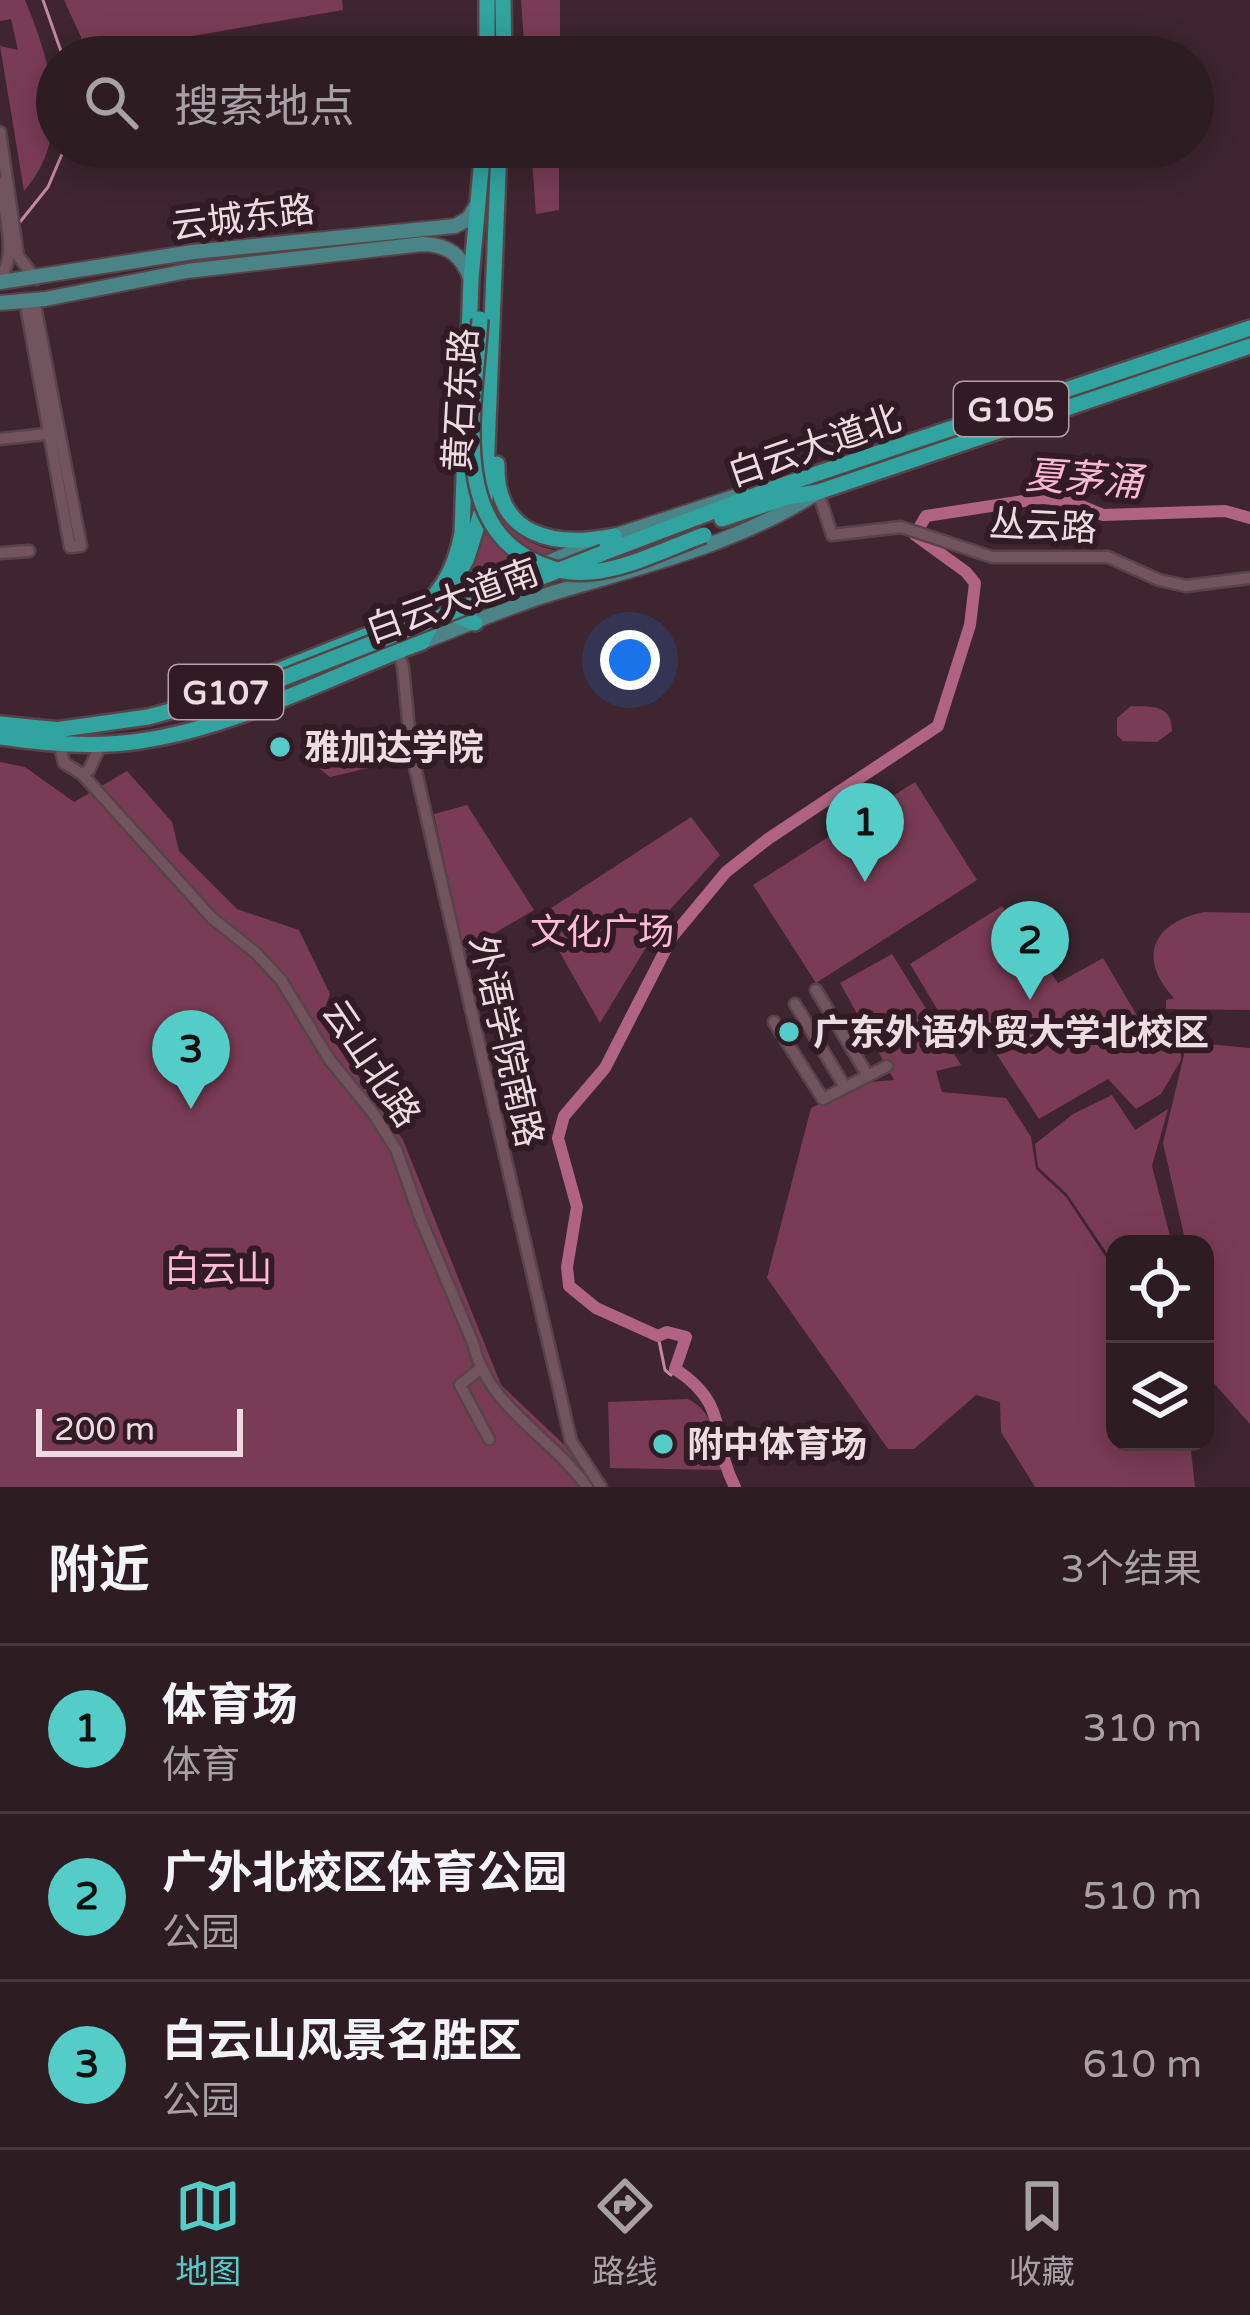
<!DOCTYPE html>
<html lang="zh">
<meta charset="utf-8">
<style>
:root{--surface:#2e1c23;--page:#3a2930;--text:#f1f3f6;--muted:#a7a1a6;--line:#493a41;--accent:#54cdc8}
body{margin:0;font-family:"Varela Round","Noto Sans SC",sans-serif;background:var(--page);color:var(--text)}
.controls{position:absolute;right:36px;bottom:36px;display:grid;overflow:hidden;border-radius:24px;box-shadow:0 6px 30px #0003}
.controls button{width:108px;height:108px;display:grid;place-items:center;padding:0;border:0;border-bottom:3px solid var(--line);background:var(--surface);color:var(--text);font:60px sans-serif}
.scale{position:absolute;left:36px;bottom:30px;width:207px;box-sizing:border-box;padding-left:12px;border:6px solid #ecdbe0;border-top:0;font-size:33px;line-height:42px;white-space:nowrap;color:#ecdbe0;-webkit-text-stroke:9px #331b25;paint-order:stroke}
.you{position:absolute;left:630px;top:660px;width:42px;height:42px;margin:-30px;border:9px solid #fff;border-radius:50%;background:#1a73e8;box-shadow:0 0 0 18px #1a73e833}
.badge{display:grid;place-items:center;width:78px;height:78px;border-radius:50%;background:var(--accent);color:#111;font-size:39px;font-weight:700}
.pin{position:absolute;translate:-50% -99px;filter:drop-shadow(0 3px 6px #0008)}
.pin::after{content:'';position:absolute;top:63px;width:42px;height:36px;background:inherit;clip-path:polygon(0 0,100% 0,50% 100%)}
.list{margin:0;padding:0;list-style:none}
h2{display:flex;justify-content:space-between;align-items:center;height:156px;margin:0;padding:0 48px;font-size:51px}
h2 small{font-size:39px;font-weight:400;color:var(--muted)}
.list li{display:grid;grid-template-columns:78px 1fr auto;gap:36px;align-items:center;box-sizing:border-box;height:168px;padding:0 48px;border-top:3px solid var(--line)}
.list b{display:block;font-size:45px;white-space:nowrap}
.list p{margin:0;font-size:39px;white-space:nowrap;color:var(--muted)}
.list em{font-size:39px;font-style:normal;color:var(--muted)}
.icon{flex:none;width:66px;height:66px;fill:none;stroke:currentColor;stroke-width:2;stroke-linecap:round;stroke-linejoin:round}
.map{position:relative;flex:none;width:1250px;height:1487px;overflow:hidden}
.search{position:absolute;background:var(--surface);box-shadow:0 6px 30px #0003;left:36px;right:36px;top:36px;height:132px;display:flex;align-items:center;gap:30px;box-sizing:border-box;padding:0 42px;border-radius:66px;color:var(--muted);font-size:45px}
.sheet{height:660px;background:var(--surface)}
nav{display:flex;justify-content:space-around;align-items:center;box-sizing:border-box;height:168px;border-top:3px solid var(--line);background:var(--surface);font-size:33px;color:var(--muted)}
nav a{display:grid;justify-items:center;gap:6px}
nav .on{color:var(--accent)}
.map>svg:first-child{display:block}
</style>
<div class="map">
<svg width="1250" height="1487" viewBox="0 0 1250 1487">
<rect width="100%" height="100%" fill="#3e252f"/>
<!-- green -->
<path fill="#7a3c55" d="M 0,0 L 25,0 C 50,61 74,135 24,191 L 0,46 L 18,50 L 11,19 L 0,21 Z
M 64,0 L 342,0 L 343,10 L 82,55 L 81,37 Z
M 521,0 L 560,0 L 560,57 L 525,57 Z
M 531,147 L 559,147 L 559,210 L 536,214 Z
M 489,488 C 501,525 520,544 559,551 L 459,589 L 480,547 Z
M 1131,706 C 1152,707 1172,704 1172,731 L 1157,742 L 1123,741 L 1117,735 L 1117,718 Z
M 389,729 L 401,740 L 402,756 L 398,761 L 330,777 L 320,769 L 318,753 L 327,744 Z
M 0,762 L 25,767 L 74,802 L 127,771 L 172,822 L 179,851 L 237,909 L 299,930 L 330,994 L 320,1021 L 403,1140 L 501,1385 L 575,1455 L 598,1487 L 0,1487 Z
M 915,782 L 977,880 L 816,983 L 753,885 Z
M 467,805 L 534,910 L 464,951 L 434,814 Z
M 691,817 L 720,855 L 667,913 L 600,1023 L 539,916 Z
M 1002,906 L 1058,983 L 1103,958 L 1142,1024 L 1160,1016 L 1181,1052 L 1181,1060 L 1161,1094 L 1136,1109 L 1108,1079 L 1039,1119 L 984,1035 L 960,1047 L 910,964 Z
M 1205,912 L 1250,913 L 1250,1010 L 1166,1009 L 1166,1000 L 1174,998 C 1137,959 1152,922 1205,912 Z
M 892,954 L 961,1065 L 936,1071 L 942,1092 L 1006,1098 L 1031,1137 L 1036,1169 L 1066,1197 L 1115,1271 L 1115,1442 L 1190,1442 L 1195,1487 L 1035,1487 L 1001,1432 L 1000,1402 L 976,1395 L 914,1449 L 888,1449 L 767,1278 L 811,1108 L 860,1083 L 894,1080 L 840,983 Z
M 1187,1042 L 1250,1048 L 1250,1424 L 1205,1373 L 1205,1244 L 1186,1244 L 1163,1143 Z
M 1112,1095 L 1135,1130 L 1168,1109 L 1152,1166 L 1170,1236 L 1159,1244 L 1115,1244 L 1115,1265 L 1067,1194 L 1038,1167 L 1035,1144 L 1073,1114 Z
M 688,1399 C 715,1412 716,1443 723,1470 L 610,1468 L 608,1402 Z"/>
<g fill="none" stroke-linecap="round" stroke-linejoin="round">
<!-- stream -->
<path stroke="#c2889e" stroke-width="3" d="M 43,0 L 63,57
M 20,222 L 48,187 L 65,147
M 658,1336 L 665,1370 L 671,1375 L 675,1369"/>
<!-- river -->
<path stroke="#b06482" stroke-width="12" d="M 735,1487 C 709,1437 732,1406 675,1369 L 686,1337 L 667,1332 L 658,1336 L 596,1308 L 569,1286 L 567,1267 L 577,1207 L 558,1138 L 564,1116 L 605,1068 L 672,937 L 726,872 L 768,839 L 938,726 L 970,625 L 975,583 L 966,572 L 915,535 L 926,516 L 1043,498 L 1070,501 L 1103,515 L 1225,511 L 1250,518"/>
<defs>
<path id="minor" d="M 0,132 L 18,256 L 36,279
M 0,183 C 4,209 18,258 0,277
M 25,301 L 70,547 L 81,546 L 34,300
M 0,439 L 56,433
M 818,492 L 832,535 L 901,527 L 992,557 L 1108,557 L 1159,580 L 1186,586 L 1250,578
M 0,553 L 29,551
M 391,629 L 403,667 L 411,750 L 571,1441 L 601,1487
M 59,742 L 64,763 L 82,774 L 89,770 L 101,744
M 82,774 L 212,918 L 256,953 L 281,980 L 329,1059 L 373,1113 L 396,1149 L 421,1220 L 473,1343 C 487,1407 552,1437 587,1487
M 816,990 L 867,1074
M 795,1004 L 845,1087
M 774,1022 L 823,1099 L 887,1066
M 481,1368 L 460,1385 L 489,1439"/>
<path id="major" d="M 0,282 L 193,252 L 455,226 L 468,219 L 478,203
M 0,303 L 45,299 L 187,271 L 423,244 C 449,245 461,255 471,279
M 437,606 L 614,536 L 743,494
M 422,642 C 465,626 509,606 553,593 C 641,567 736,544 813,495"/>
<path id="highway" d="M 503,0 L 504,57
M 487,57 L 487,0
M 497,464 C 495,537 555,548 614,536
M 722,519 L 787,497 L 818,492 L 1250,346
M 603,553 L 780,486 L 1250,328
M 444,603 L 452,614 L 475,623
M 0,724 L 61,730
M 55,730 L 148,717 L 189,706 L 406,620 C 439,599 455,571 462,533 L 471,279 L 483,147
M 0,737 C 46,744 94,748 140,741 C 238,727 330,676 422,642 L 467,558 L 485,500 L 499,147"/>
</defs>
<!-- minor casing -->
<use href="#minor" stroke="#58434b" stroke-width="15"/>
<!-- major casing -->
<use href="#major" stroke="#58434b" stroke-width="18"/>
<!-- highway casing -->
<use href="#highway" stroke="#58434b" stroke-width="20"/>
<!-- minor -->
<use href="#minor" stroke="#71545e" stroke-width="10"/>
<!-- major -->
<use href="#major" stroke="#4b8486" stroke-width="14"/>
<!-- highway -->
<use href="#highway" stroke="#31a4a0" stroke-width="15"/>
<defs>
<path id="highway-bridge" d="M 480,319 C 476,394 448,515 528,558 C 547,569 568,574 590,572 C 628,569 668,548 704,535
M 278,680 L 603,553"/>
</defs>
<!-- highway-bridge casing -->
<use href="#highway-bridge" stroke="#58434b" stroke-width="20" stroke-linecap="butt"/>
<!-- highway-bridge -->
<use href="#highway-bridge" stroke="#31a4a0" stroke-width="15"/>
</g>
<!-- markers -->
<g fill="#54cdc8" stroke="#331b25" stroke-width="4.5">
<circle cx="280" cy="747" r="12"/>
<circle cx="789" cy="1032" r="12"/>
<circle cx="663" cy="1444" r="12"/>
</g>
<g text-anchor="middle" stroke-width="12" stroke-linejoin="round" paint-order="stroke">
<!-- shield labels -->
<g fill="#331b25" stroke="#b4a1a8" stroke-width="3">
<rect x="954" y="382" width="114" height="54" rx="9"/>
<rect x="169" y="665" width="114" height="54" rx="9"/>
</g>
<g font-size="33" font-weight="bold" fill="#ecdbe0">
<text x="1011" y="421">G105</text>
<text x="226" y="704">G107</text>
</g>
<!-- street labels -->
<g font-size="36" fill="#ecdbe0" stroke="#331b25">
<text transform="translate(243 217) rotate(-7)" y="13">云城东路</text>
<text transform="translate(460 400) rotate(-87)" y="13">黄石东路</text>
<text transform="translate(814 445) rotate(-19)" y="13">白云大道北</text>
<text transform="translate(1043 525) rotate(3)" y="13">丛云路</text>
<text transform="translate(452 600) rotate(-20)" y="13">白云大道南</text>
<text transform="translate(507 1041) rotate(77)" y="13">外语学院南路</text>
<text transform="translate(372 1063) rotate(56)" y="13">云山北路</text>
</g>
<!-- poi labels -->
<g font-size="36" font-weight="bold" fill="#ecdbe0" stroke="#331b25" text-anchor="start">
<text x="304" y="760">雅加达学院</text>
<text x="813" y="1045">广东外语外贸大学北校区</text>
<text x="687" y="1457">附中体育场</text>
</g>
<!-- park labels -->
<g font-size="36" fill="#fdbcd3" stroke="#331b25">
<text x="602" y="944">文化广场</text>
<text x="218" y="1281">白云山</text>
</g>
<!-- water labels -->
<g font-size="39" font-style="italic" fill="#fab9d1" stroke="#331b25">
<text transform="translate(1084 478) rotate(4)" y="14">夏茅涌</text>
</g>
</g>
</svg>
<div class="controls">
<button><svg class="icon" aria-label="locate" viewBox="0 0 24 24"><circle cx="12" cy="12" r="6"/><path d="M12 2v4M12 18v4M2 12h4M18 12h4"/></svg></button>
<button><svg class="icon" aria-label="layers" viewBox="0 0 24 24"><path d="M12 4l9 5-9 5-9-5zM3 14l9 5 9-5"/></svg></button>
</div>
<div class="scale">200 m</div>
<div class="you"></div>
<div class="pin badge" style="left:865px;top:882px">1</div>
<div class="pin badge" style="left:1030px;top:1000px">2</div>
<div class="pin badge" style="left:191px;top:1109px">3</div>
<div class="search"><svg class="icon" aria-label="search" viewBox="0 0 24 24"><circle cx="10" cy="10" r="6"/><path d="M15 15l6 6"/></svg>搜索地点</div>
</div>
<section class="sheet">
<h2>附近<small>3个结果</small></h2>
<ul class="list">
<li><span class="badge">1</span><div><b>体育场</b><p>体育</p></div><em>310 m</em></li>
<li><span class="badge">2</span><div><b>广外北校区体育公园</b><p>公园</p></div><em>510 m</em></li>
<li><span class="badge">3</span><div><b>白云山风景名胜区</b><p>公园</p></div><em>610 m</em></li>
</ul>
</section>
<nav>
<a class="on"><svg class="icon" aria-label="map" viewBox="0 0 24 24"><path d="M3 6l6-2 6 2 6-2v14l-6 2-6-2-6 2zM9 4v14M15 6v14"/></svg>地图</a>
<a><svg class="icon" aria-label="directions" viewBox="0 0 24 24"><path d="M12 3l9 9-9 9-9-9zM9 14v-3h6M13 9l2 2-2 2"/></svg>路线</a>
<a><svg class="icon" aria-label="saved" viewBox="0 0 24 24"><path d="M7 4h10v16l-5-4-5 4z"/></svg>收藏</a>
</nav>
